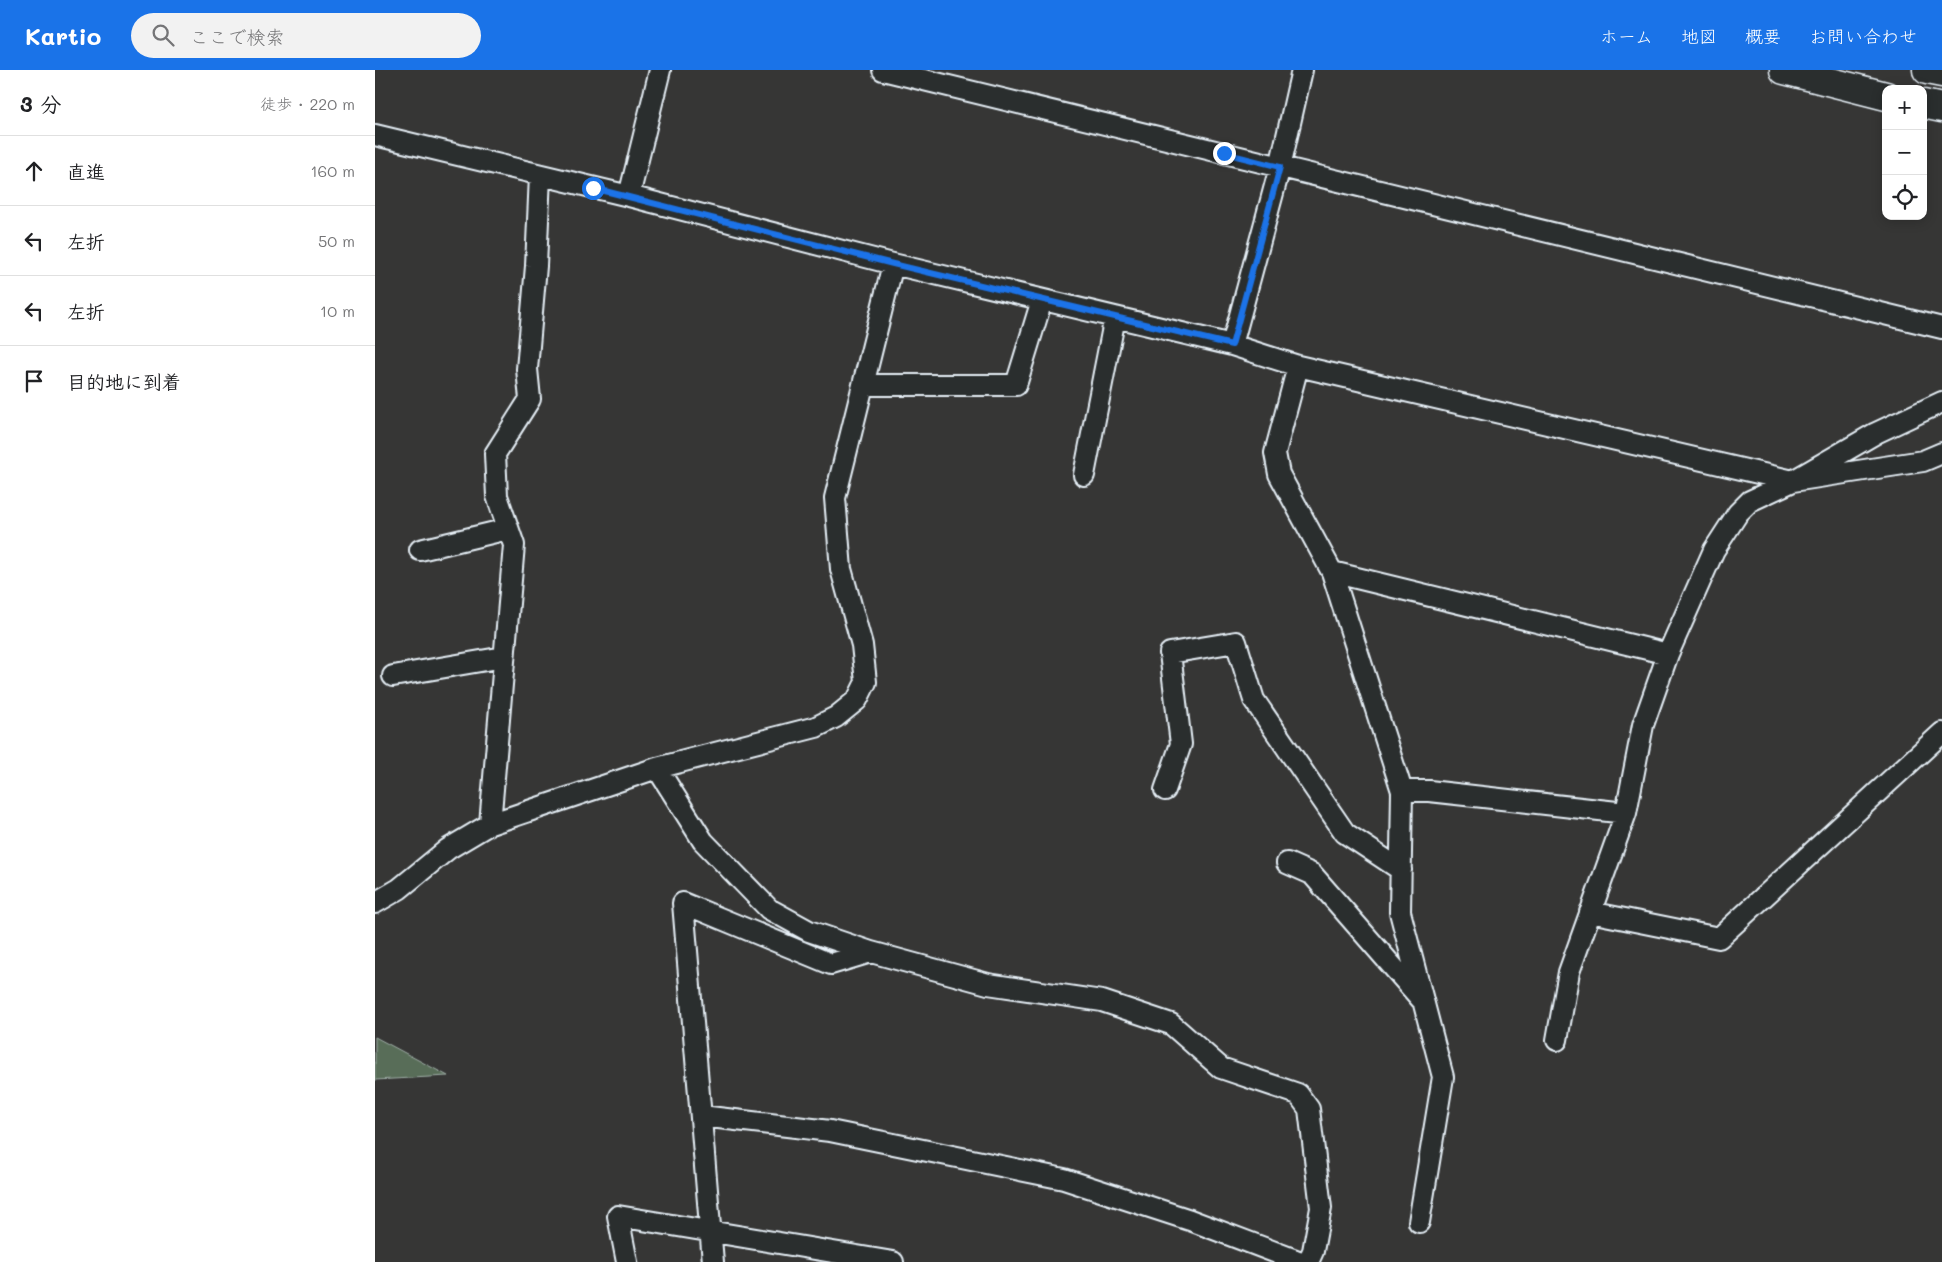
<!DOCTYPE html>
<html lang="ja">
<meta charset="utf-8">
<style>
:root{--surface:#fff;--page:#f2f2f2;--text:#202124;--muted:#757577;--line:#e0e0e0;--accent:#1a73e8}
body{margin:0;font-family:Mali,"Klee One",sans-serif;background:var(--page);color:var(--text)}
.controls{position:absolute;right:15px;top:15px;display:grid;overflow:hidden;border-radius:10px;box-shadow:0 2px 12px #0003}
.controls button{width:45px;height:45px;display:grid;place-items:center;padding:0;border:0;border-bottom:1px solid var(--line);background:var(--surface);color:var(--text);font:25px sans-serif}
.stop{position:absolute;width:15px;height:15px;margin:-11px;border:4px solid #1a73e8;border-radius:50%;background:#fff}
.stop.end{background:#1a73e8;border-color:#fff;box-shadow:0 1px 5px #0008}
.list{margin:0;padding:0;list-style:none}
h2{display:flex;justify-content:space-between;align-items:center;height:65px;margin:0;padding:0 20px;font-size:21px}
h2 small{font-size:16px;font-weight:400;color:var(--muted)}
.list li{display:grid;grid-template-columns:32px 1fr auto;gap:15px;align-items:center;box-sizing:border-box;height:70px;padding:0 20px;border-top:1px solid var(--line)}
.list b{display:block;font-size:19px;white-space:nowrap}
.list em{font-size:16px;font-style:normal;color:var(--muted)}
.icon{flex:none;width:28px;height:28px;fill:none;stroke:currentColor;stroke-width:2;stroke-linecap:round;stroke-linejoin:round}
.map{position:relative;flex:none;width:1567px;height:1192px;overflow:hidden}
header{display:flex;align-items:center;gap:30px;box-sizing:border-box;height:70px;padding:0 25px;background:var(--accent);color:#fff}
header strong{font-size:24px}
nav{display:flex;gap:28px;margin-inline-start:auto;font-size:18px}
.search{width:350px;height:45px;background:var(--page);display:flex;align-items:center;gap:12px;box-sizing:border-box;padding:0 18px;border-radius:28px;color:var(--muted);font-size:19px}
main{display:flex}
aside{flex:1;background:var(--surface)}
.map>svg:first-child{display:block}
</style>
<header>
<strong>Kartio</strong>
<div class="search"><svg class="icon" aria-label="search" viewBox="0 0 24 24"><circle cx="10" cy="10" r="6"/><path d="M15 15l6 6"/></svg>ここで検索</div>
<nav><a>ホーム</a><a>地図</a><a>概要</a><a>お問い合わせ</a></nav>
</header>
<main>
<aside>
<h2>3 分<small>徒歩 · 220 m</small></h2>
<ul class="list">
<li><svg class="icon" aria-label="ahead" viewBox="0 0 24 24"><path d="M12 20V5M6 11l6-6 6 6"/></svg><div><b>直進</b></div><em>160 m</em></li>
<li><svg class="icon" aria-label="left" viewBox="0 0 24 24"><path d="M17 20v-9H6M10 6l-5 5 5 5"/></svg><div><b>左折</b></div><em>50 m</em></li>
<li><svg class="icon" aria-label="left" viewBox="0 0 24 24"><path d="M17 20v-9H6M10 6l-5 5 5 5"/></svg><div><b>左折</b></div><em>10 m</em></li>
<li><svg class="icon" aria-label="arrive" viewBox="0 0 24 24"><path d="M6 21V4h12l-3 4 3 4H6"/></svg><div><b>目的地に到着</b></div></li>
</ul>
</aside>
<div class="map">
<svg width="1567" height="1192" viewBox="0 0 1567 1192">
<rect width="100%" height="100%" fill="#363635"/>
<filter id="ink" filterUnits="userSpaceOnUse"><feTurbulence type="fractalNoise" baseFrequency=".02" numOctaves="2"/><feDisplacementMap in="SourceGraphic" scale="10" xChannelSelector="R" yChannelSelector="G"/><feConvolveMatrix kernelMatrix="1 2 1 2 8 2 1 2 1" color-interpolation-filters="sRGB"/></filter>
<g filter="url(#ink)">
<!-- green -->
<path fill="#596d58" stroke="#a0afa8" d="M 0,967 L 73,1006 L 0,1010 Z"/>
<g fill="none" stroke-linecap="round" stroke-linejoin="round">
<defs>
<path id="minor" d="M 508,0 L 1567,258
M 0,65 L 254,126 L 518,194 L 857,275 L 923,296 L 1418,411 L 1548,391 L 1567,383
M 254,126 L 285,0
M 857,275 L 905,97 L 927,0
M 923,296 L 900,383 L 904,404 L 957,502 L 1027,721 L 1025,842 L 1068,1007 L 1044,1152
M 488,315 L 641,315 L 667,230
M 709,405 L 740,247
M 45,480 L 133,459
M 957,502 L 1293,584
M 18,606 L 129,587
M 282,698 L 328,771 L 394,839 L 434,861 L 496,882
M 790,720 L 806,674 L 795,583 L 861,572 L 879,630 L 970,763 L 1026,800
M 1027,721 L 1054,721 L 1251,743 L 1194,902 L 1182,970
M 1251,743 L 1268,655 L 1293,584 L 1339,480 L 1363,443 L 1375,431 L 1418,411 L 1501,363 L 1567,332
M 115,754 L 139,475 L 122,426 L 120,384 L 155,329 L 152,299 L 161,196 L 165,105
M 912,793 L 937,804 L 1046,929
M 0,833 L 24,819 L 73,779 L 115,754 L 282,698 L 441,657 L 461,647 L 482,630 L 491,612 L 487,575 L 466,499 L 460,428 L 518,194
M 1215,842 L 1344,868 L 1567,663
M 326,1046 L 455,1061 L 689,1109 L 815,1150 L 926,1192
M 252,1192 L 243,1146 L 518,1192
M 338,1192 L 308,833 L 456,894 L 496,882 L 613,914 L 727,931 L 796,954 L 846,998 L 923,1024 L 934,1039 L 946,1138 L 938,1181 L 933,1192"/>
<path id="primary" d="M 1409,0 L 1511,26
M 1552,0 L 1567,3
M 1548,34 L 1567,38"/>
</defs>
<!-- minor casing -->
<use href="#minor" stroke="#e8f1f8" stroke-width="24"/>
<!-- primary casing -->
<use href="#primary" stroke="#e8f1f8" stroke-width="31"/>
<!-- minor -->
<use href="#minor" stroke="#2a2d2e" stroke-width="20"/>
<!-- primary -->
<use href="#primary" stroke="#2a2d2e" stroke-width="28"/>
</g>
</g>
<g fill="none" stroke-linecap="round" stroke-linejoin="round" filter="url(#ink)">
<!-- route -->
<path stroke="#1a73e8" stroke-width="6" d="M 218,118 L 518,194 L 857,275 L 905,97 L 849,83"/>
</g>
</svg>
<div class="controls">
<button>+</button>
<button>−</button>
<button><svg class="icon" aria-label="locate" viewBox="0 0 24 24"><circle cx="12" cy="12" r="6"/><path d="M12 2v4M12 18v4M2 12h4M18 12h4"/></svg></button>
</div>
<div class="stop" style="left:218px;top:118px"></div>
<div class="stop end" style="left:849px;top:83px"></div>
</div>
</main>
